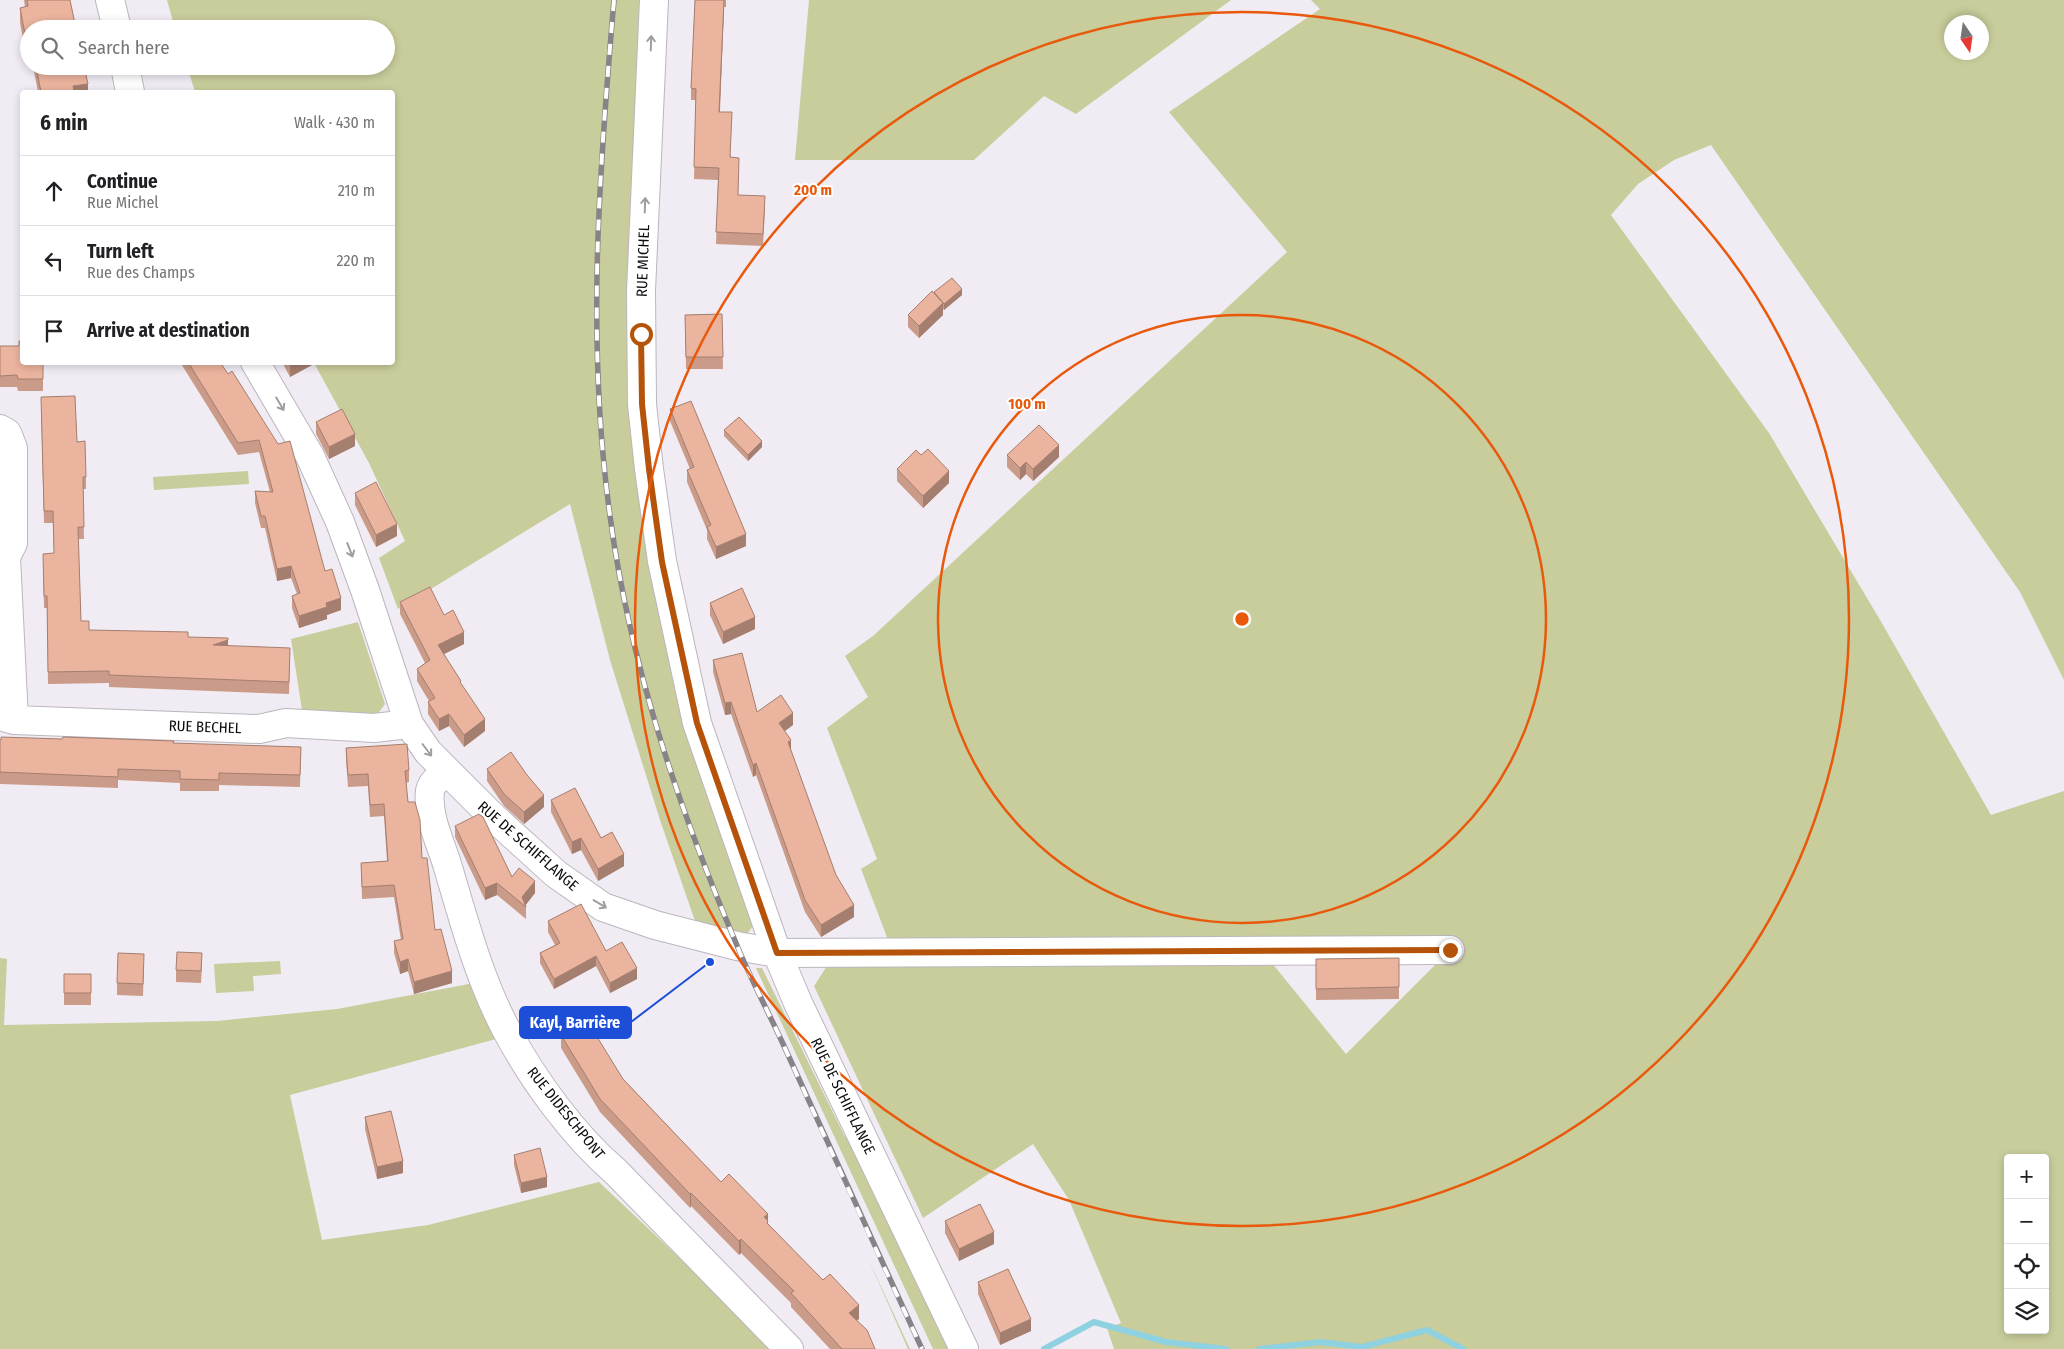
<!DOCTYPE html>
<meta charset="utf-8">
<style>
:root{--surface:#fff;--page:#f6f6f6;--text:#202124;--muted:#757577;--line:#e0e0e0}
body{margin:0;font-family:"Fira Sans Condensed",sans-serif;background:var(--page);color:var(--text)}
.controls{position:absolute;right:15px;bottom:15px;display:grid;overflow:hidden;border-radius:5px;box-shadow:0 2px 8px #0003}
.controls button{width:45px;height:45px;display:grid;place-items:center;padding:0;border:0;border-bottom:1px solid var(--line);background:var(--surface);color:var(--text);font:25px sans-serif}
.compass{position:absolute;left:1944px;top:15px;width:45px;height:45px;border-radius:50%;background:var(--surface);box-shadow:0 2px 8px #0003;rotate:167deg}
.stop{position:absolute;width:15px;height:15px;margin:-11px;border:4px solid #b45309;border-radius:50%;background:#fff}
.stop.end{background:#b45309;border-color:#fff;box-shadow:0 1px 5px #0008}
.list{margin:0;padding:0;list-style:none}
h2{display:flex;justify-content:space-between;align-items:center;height:65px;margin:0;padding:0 20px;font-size:21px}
h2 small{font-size:16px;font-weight:400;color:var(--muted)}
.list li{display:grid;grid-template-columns:32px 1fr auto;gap:15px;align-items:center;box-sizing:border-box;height:70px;padding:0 20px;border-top:1px solid var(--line)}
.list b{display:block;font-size:19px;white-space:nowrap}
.list p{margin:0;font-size:16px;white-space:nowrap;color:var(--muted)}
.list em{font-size:16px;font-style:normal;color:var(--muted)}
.icon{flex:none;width:28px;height:28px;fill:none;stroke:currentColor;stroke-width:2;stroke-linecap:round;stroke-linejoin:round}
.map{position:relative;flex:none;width:2064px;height:1349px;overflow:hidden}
.search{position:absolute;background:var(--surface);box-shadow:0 2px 8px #0003;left:20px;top:20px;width:375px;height:55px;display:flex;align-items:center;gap:12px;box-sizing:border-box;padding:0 18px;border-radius:28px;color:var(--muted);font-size:19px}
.panel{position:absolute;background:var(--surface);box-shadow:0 2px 8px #0003;left:20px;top:90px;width:375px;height:275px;border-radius:5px}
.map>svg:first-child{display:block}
</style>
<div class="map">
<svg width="2064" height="1349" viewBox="0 0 2064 1349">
<rect width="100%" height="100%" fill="#f1ecf4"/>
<!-- green -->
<path fill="#c9cc9b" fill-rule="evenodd" d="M 167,0 L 648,0 L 633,374 L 754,925 L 746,935 L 721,931 L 695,921 L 660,820 L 610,660 L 570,504 L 398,609 L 379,558 L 405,541 L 369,463 L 314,363 L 392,362 L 392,92 L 195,92 L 187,66 L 386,66 L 386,29 L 175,29 Z
M 809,0 L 1231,0 L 1076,114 L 1044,96 L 974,160 L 795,160 Z
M 1311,0 L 2064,0 L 2064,680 L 2020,592 L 1711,145 L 1674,160 L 1638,184 L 1611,215 L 1769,433 L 1883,625 L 1991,815 L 2064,791 L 2064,1349 L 1114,1349 L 1107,1328 L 1121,1323 L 1069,1200 L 1033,1144 L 923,1218 L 814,986 L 829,963 L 890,945 L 861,869 L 877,859 L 827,728 L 868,697 L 845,656 L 873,636 L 1287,252 L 1169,112 L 1320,9 ZM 1952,22 L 1982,22 L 1982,52 L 1952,52 ZM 1450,950 L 1346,1054 L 1262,951 ZM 2008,1158 L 2045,1158 L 2045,1330 L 2008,1330 Z
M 248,471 L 249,484 L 154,490 L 153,477 Z
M 358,622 L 385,704 L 377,715 L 302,710 L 291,639 Z
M 0,958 L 7,959 L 4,1025 L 217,1021 L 337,1009 L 474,983 L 496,1039 L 290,1095 L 322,1240 L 428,1225 L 599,1182 L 705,1282 L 789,1349 L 0,1349 Z
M 280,961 L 281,974 L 253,976 L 254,991 L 216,993 L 214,964 Z
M 756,968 L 762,968 L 845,1137 L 861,1132 L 964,1349 L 933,1349 Z
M 867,1256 L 910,1349 L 908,1349 Z"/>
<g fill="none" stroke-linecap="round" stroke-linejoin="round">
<!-- stream -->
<path stroke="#8ed1e1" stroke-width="6" d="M 1044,1349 L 1094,1322 L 1166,1342 L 1226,1349
M 1259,1349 L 1321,1342 L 1362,1347 L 1427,1330 L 1463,1349"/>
<defs>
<path id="minor" d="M 110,0 L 117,29
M 125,66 L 130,92
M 255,362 L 310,456 L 340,522 L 365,590 L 409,724 L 428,752 L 493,817 L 556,874 L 603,907 L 655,925 L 737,946 L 777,953 L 1450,950
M 0,429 L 7,433 L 13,448 L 13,543 L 6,557 L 14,720
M 0,716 L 14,720 L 259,729 L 286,723 L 374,728 L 409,724
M 448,773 C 440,777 432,781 430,791 C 427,815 440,842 447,864 C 464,921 479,979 507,1031 C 533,1080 574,1136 615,1171 L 789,1349"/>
<path id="major" d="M 654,0 L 641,291 L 642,404 L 649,469 L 662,561 L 697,723 L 777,953 L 798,1003 L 964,1349"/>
</defs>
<!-- minor casing -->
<use href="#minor" stroke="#bbb6be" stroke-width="30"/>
<!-- major casing -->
<use href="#major" stroke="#bbb6be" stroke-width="30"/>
<!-- minor -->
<use href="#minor" stroke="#fff" stroke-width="28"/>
<!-- major -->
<use href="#major" stroke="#fff" stroke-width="28"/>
<defs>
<path id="rail" d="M 614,0 C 599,173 586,343 610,516 C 630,665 678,806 736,943 C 750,978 768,1011 784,1046 C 829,1147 875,1248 922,1349"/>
</defs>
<!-- rail casing -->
<use href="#rail" stroke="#878389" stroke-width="5.5"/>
<!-- rail -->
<use href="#rail" stroke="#fff" stroke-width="4" stroke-dasharray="11" stroke-linecap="butt"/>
</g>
<!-- wall -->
<path fill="#ca9b88" d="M 24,0 L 70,0 L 75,24 L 75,29 L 29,29 L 29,49 L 25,49 L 20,23 L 20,8 L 25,7 Z
M 695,0 L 726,0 L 726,7 L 724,7 L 720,112 L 731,157 L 738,195 L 765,208 L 763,246 L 716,244 L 718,180 L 694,179 L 696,100 L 691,100 L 691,88 Z
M 33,66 L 84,66 L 88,92 L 38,92 Z
M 934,292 L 962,295 L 944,310 L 943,309 L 943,315 L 919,338 L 908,327 L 908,315 L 934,294 Z
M 722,314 L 723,369 L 686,369 L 685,315 Z
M 0,346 L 43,362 L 43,391 L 18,391 L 17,387 L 0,387 Z
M 180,362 L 220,362 L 325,571 L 341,610 L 327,615 L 327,619 L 299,628 L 292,608 L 292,596 L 297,594 L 291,578 L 277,581 L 265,528 L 261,528 L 255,503 L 255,491 L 270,492 L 259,452 L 238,455 Z
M 282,362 L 312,362 L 312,365 L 290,377 Z
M 41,409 L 77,442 L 86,477 L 86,489 L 83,489 L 84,539 L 78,539 L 81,621 L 89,630 L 188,637 L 290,660 L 289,694 L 109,687 L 109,683 L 48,684 L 47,608 L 44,608 L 43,566 L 54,553 L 53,523 L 44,523 Z
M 670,409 L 746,546 L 716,559 L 707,539 L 707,530 L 687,482 L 687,470 L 690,469 L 670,421 Z
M 316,422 L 355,446 L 329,459 L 316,434 Z
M 724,430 L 762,447 L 748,461 L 724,436 Z
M 1007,455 L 1059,457 L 1033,481 L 1026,474 L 1020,480 L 1007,467 Z
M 897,469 L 949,483 L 923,508 L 897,481 Z
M 355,493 L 397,536 L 376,547 L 355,505 Z
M 400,602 L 444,615 L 464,644 L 444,654 L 461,684 L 485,731 L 464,747 L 449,726 L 439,731 L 428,714 L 428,702 L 429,701 L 417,681 L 417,669 L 425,663 L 400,614 Z
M 710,603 L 755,629 L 723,644 L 710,615 Z
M 713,660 L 757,712 L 793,725 L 785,731 L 791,752 L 836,875 L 854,917 L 821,937 L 805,912 L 756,775 L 753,777 L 731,714 L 725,715 L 713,672 Z
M 0,740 L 301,747 L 300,787 L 219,785 L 219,791 L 180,791 L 180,783 L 118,780 L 118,788 L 0,784 Z
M 346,748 L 409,770 L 409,782 L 406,783 L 408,802 L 422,858 L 435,930 L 452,983 L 414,994 L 408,971 L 400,974 L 394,953 L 394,941 L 401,940 L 394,897 L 362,899 L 361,863 L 387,861 L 384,816 L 370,817 L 368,786 L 348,787 L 346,760 Z
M 487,769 L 544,807 L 524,824 L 504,806 L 487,781 Z
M 551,800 L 601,838 L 624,866 L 598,881 L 581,850 L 572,854 L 551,812 Z
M 455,826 L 512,877 L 535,893 L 525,905 L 526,907 L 526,919 L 497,895 L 485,900 L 455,837 Z
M 548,921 L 606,951 L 637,979 L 610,993 L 596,966 L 554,989 L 540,963 L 540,953 L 555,945 L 548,932 Z
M 1399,958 L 1399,999 L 1316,1000 L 1316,959 Z
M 202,965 L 201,983 L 176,982 L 176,970 Z
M 144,966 L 143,996 L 117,995 L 117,983 Z
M 64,974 L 91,974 L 91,1005 L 64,1005 Z
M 561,1035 L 623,1079 L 721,1182 L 768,1221 L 768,1224 L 859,1319 L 857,1320 L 875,1349 L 830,1349 L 791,1307 L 791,1303 L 741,1253 L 739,1255 L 691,1206 L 690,1208 L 600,1112 L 561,1048 Z
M 365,1117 L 403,1173 L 377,1179 L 365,1129 Z
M 514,1155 L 547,1187 L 521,1193 L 514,1165 Z
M 945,1221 L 994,1244 L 959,1261 L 945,1233 Z
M 978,1282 L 1031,1331 L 1000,1345 L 978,1294 Z"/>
<!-- shaded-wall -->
<path fill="#a47e6f" d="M 724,0 L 724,7 L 719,124 L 719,112 Z
M 88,84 L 88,92 L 73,92 L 73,86 Z
M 962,289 L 962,295 L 944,310 L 944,304 Z
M 943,303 L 943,315 L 919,338 L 919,326 Z
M 294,362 L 312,362 L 312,365 L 290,377 L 290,365 Z
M 355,434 L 355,446 L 329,459 L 329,447 Z
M 762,441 L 762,447 L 748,461 L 748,455 Z
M 1059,445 L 1059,457 L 1033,481 L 1033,469 Z
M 1026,462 L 1026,474 L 1020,480 L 1020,468 Z
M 949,471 L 949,483 L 923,508 L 923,496 Z
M 397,524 L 397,536 L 376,547 L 376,535 Z
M 746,534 L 746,546 L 716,559 L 716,547 Z
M 291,566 L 291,578 L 277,581 L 277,569 Z
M 341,598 L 341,610 L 327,615 L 327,619 L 299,628 L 299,616 L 326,603 Z
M 755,617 L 755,629 L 723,644 L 723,632 Z
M 464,632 L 464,644 L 438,657 L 438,645 Z
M 228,640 L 228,652 L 213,645 Z
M 731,702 L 731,714 L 725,715 L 725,703 Z
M 793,713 L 793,725 L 779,735 L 779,723 Z
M 449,714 L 449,726 L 439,731 L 439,719 Z
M 485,719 L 485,731 L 464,747 L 464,735 Z
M 791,740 L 791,752 L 788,742 Z
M 756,763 L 756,775 L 753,777 L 753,765 Z
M 544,795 L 544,807 L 524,824 L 524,812 Z
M 581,838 L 581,850 L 572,854 L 572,842 Z
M 624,854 L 624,866 L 598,881 L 598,869 Z
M 535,881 L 535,893 L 525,906 L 522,897 Z
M 497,883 L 497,895 L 485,900 L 485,888 Z
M 854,905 L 854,917 L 821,937 L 821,925 Z
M 596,956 L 596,966 L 554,989 L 554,979 Z
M 408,959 L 408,971 L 400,974 L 400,962 Z
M 637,968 L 637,979 L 610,993 L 610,983 Z
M 452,971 L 452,983 L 414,994 L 414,982 Z
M 403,1161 L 403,1173 L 377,1179 L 377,1167 Z
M 547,1177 L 547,1187 L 521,1193 L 521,1183 Z
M 691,1193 L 691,1206 L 690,1208 L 690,1194 Z
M 768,1214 L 768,1222 L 768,1221 L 768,1235 L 764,1217 Z
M 994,1232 L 994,1244 L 959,1261 L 959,1249 Z
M 741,1239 L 741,1253 L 739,1255 L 739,1241 Z
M 859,1305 L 859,1319 L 849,1326 L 849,1313 Z
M 1031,1319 L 1031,1331 L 1000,1345 L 1000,1333 Z"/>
<!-- building -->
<path fill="#ebb49e" stroke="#a47e6f" d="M 27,0 L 70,0 L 75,24 L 63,26 L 64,29 L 29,29 L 29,33 L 25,34 L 20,8 L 28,6 Z
M 695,0 L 724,0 L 719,112 L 732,112 L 730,157 L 739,158 L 738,195 L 765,196 L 763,234 L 716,232 L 719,168 L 694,167 L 696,89 L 691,88 Z
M 36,66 L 84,66 L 88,84 L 73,86 L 74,92 L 41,92 Z
M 952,278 L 962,289 L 944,304 L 934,292 Z
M 932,291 L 943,303 L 919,326 L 908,315 Z
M 722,314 L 723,357 L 686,357 L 685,315 Z
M 19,341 L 22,341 L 22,362 L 43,362 L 43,379 L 18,379 L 17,375 L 0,376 L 0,346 L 19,346 Z
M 188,362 L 220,362 L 228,374 L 232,371 L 278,444 L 290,441 L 325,571 L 332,569 L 341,598 L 326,603 L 327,607 L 299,616 L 292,596 L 300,593 L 291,566 L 277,569 L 265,516 L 261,516 L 255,491 L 273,492 L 259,440 L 238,443 Z
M 75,396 L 77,442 L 85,441 L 86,477 L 83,477 L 84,527 L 78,527 L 81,621 L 89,621 L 89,630 L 188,632 L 188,637 L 228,638 L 228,640 L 213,645 L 290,648 L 289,682 L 109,675 L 109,671 L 48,672 L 47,596 L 44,596 L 43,554 L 54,553 L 53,511 L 44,511 L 41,397 Z
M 691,401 L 746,534 L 716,547 L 707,527 L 711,525 L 687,470 L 694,467 L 670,409 Z
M 342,409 L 355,434 L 329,447 L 316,422 Z
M 739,417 L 762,441 L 748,455 L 724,430 Z
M 1039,425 L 1059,445 L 1033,469 L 1026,462 L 1020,468 L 1007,455 Z
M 928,449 L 949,471 L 923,496 L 897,469 L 916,450 L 921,455 Z
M 376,482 L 397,524 L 376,535 L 355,493 Z
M 430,587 L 444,615 L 453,610 L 464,632 L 438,645 L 461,681 L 460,682 L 485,719 L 464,735 L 449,714 L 439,719 L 428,702 L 435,698 L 417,669 L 430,660 L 400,602 Z
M 742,588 L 755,617 L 723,632 L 710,603 Z
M 742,653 L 757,712 L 781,695 L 793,713 L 779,723 L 791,740 L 788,742 L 836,875 L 854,905 L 821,925 L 805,900 L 756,763 L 753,765 L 731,702 L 725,703 L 713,660 Z
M 1,737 L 62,739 L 63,737 L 174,741 L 173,743 L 301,747 L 300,775 L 219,773 L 219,780 L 180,779 L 180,771 L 118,769 L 118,777 L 0,772 L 0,740 L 1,740 Z
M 407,744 L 409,770 L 405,771 L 408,802 L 415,802 L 420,820 L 422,858 L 427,858 L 435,930 L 441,929 L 452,971 L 414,982 L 408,959 L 400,962 L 394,941 L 403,939 L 394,885 L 362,887 L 361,863 L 388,861 L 384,804 L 370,805 L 368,774 L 348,775 L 346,748 Z
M 511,752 L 527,775 L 544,795 L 524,812 L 504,794 L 487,769 Z
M 575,788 L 601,838 L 612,832 L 624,854 L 598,869 L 581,838 L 572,842 L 551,800 Z
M 479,814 L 483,817 L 512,877 L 519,868 L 535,881 L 522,897 L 526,907 L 497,883 L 485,888 L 455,826 Z
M 581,904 L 606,951 L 622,942 L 637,968 L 610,983 L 596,956 L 554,979 L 540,953 L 560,943 L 548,921 Z
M 177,952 L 202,953 L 201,971 L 176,970 Z
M 118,953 L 144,954 L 143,984 L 117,983 Z
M 1399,958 L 1399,987 L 1316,989 L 1316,959 Z
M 64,974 L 91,974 L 91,993 L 64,993 Z
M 586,1019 L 623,1079 L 721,1182 L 729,1174 L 768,1214 L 764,1217 L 768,1221 L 767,1223 L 823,1280 L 830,1274 L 859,1305 L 849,1313 L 867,1330 L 875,1349 L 842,1349 L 791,1293 L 794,1291 L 741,1239 L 739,1241 L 691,1193 L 690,1194 L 600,1099 L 561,1035 Z
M 391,1111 L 403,1161 L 377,1167 L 365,1117 Z
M 540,1148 L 547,1177 L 521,1183 L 514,1155 Z
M 980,1204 L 994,1232 L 959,1249 L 945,1221 Z
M 1008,1269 L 1031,1319 L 1000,1333 L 978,1282 Z"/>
<!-- one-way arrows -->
<defs><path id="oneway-shaft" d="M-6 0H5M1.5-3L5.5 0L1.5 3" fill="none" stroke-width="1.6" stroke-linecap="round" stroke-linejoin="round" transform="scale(1.25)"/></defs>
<g stroke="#9e9d9f">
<use href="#oneway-shaft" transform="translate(651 43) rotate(-88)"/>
<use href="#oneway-shaft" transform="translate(645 205) rotate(-88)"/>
<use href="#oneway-shaft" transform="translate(280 404) rotate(59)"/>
<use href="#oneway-shaft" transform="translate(350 550) rotate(69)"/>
<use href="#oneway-shaft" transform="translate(427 750) rotate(53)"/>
<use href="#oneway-shaft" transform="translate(600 904) rotate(31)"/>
</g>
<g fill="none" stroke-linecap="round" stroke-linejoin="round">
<!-- route -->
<path stroke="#b45309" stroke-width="6" d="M 641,334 L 642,404 L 649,469 L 662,562 L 697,723 L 777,953 L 1450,950"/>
</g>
<!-- distance rings -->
<g fill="none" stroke="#e8590c" stroke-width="2.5">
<circle cx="1242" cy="619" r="304"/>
<circle cx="1242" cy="619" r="607"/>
</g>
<g text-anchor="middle" stroke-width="4" stroke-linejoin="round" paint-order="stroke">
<!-- street labels -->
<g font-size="15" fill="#0d0b0e" stroke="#fff">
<text transform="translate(643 261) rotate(-88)" y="5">RUE MICHEL</text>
<text transform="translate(205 727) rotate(2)" y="5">RUE BECHEL</text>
<text transform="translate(528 846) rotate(41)" y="5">RUE DE SCHIFFLANGE</text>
<text transform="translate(843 1096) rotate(64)" y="5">RUE DE SCHIFFLANGE</text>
<text transform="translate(566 1113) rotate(51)" y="5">RUE DIDESCHPONT</text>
</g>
</g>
<circle cx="1242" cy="619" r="8" fill="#e8590c" stroke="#fff" stroke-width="2.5"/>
<g font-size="15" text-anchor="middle" font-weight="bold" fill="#e8590c" stroke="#fff" stroke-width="4" stroke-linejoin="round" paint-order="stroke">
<text x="813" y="195">200 m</text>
<text x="1027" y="409">100 m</text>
</g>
<!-- callouts -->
<path fill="none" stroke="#1d4ed8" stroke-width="2" d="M710 962L631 1022"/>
<circle fill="#1d4ed8" stroke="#fff" stroke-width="2" cx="710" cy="962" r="5"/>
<rect fill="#1d4ed8" stroke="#1d4ed8" stroke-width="2" x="520" y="1007" width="111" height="31" rx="5"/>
<g font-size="16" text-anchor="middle" font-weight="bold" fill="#fff">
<text x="575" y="1028">Kayl, Barrière</text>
</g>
</svg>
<div class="controls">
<button>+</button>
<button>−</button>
<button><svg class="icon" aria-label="locate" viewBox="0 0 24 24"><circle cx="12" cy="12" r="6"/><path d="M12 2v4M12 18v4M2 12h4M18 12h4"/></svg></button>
<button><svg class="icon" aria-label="layers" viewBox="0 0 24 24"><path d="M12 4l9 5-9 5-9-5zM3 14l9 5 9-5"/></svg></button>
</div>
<svg class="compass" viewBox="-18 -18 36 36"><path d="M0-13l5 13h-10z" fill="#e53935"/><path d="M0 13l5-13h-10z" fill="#757577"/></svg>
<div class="stop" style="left:641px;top:334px"></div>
<div class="stop end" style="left:1450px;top:950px"></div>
<div class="search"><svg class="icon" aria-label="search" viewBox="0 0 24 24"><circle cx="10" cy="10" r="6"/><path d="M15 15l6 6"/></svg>Search here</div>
<section class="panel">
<h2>6 min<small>Walk · 430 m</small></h2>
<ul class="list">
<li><svg class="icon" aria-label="ahead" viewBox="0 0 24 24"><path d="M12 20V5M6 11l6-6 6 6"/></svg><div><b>Continue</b><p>Rue Michel</p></div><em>210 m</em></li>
<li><svg class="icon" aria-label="left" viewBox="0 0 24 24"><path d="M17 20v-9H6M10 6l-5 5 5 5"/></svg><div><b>Turn left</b><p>Rue des Champs</p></div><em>220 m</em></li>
<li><svg class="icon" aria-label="arrive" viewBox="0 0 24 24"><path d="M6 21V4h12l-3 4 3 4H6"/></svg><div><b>Arrive at destination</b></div></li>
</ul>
</section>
</div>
